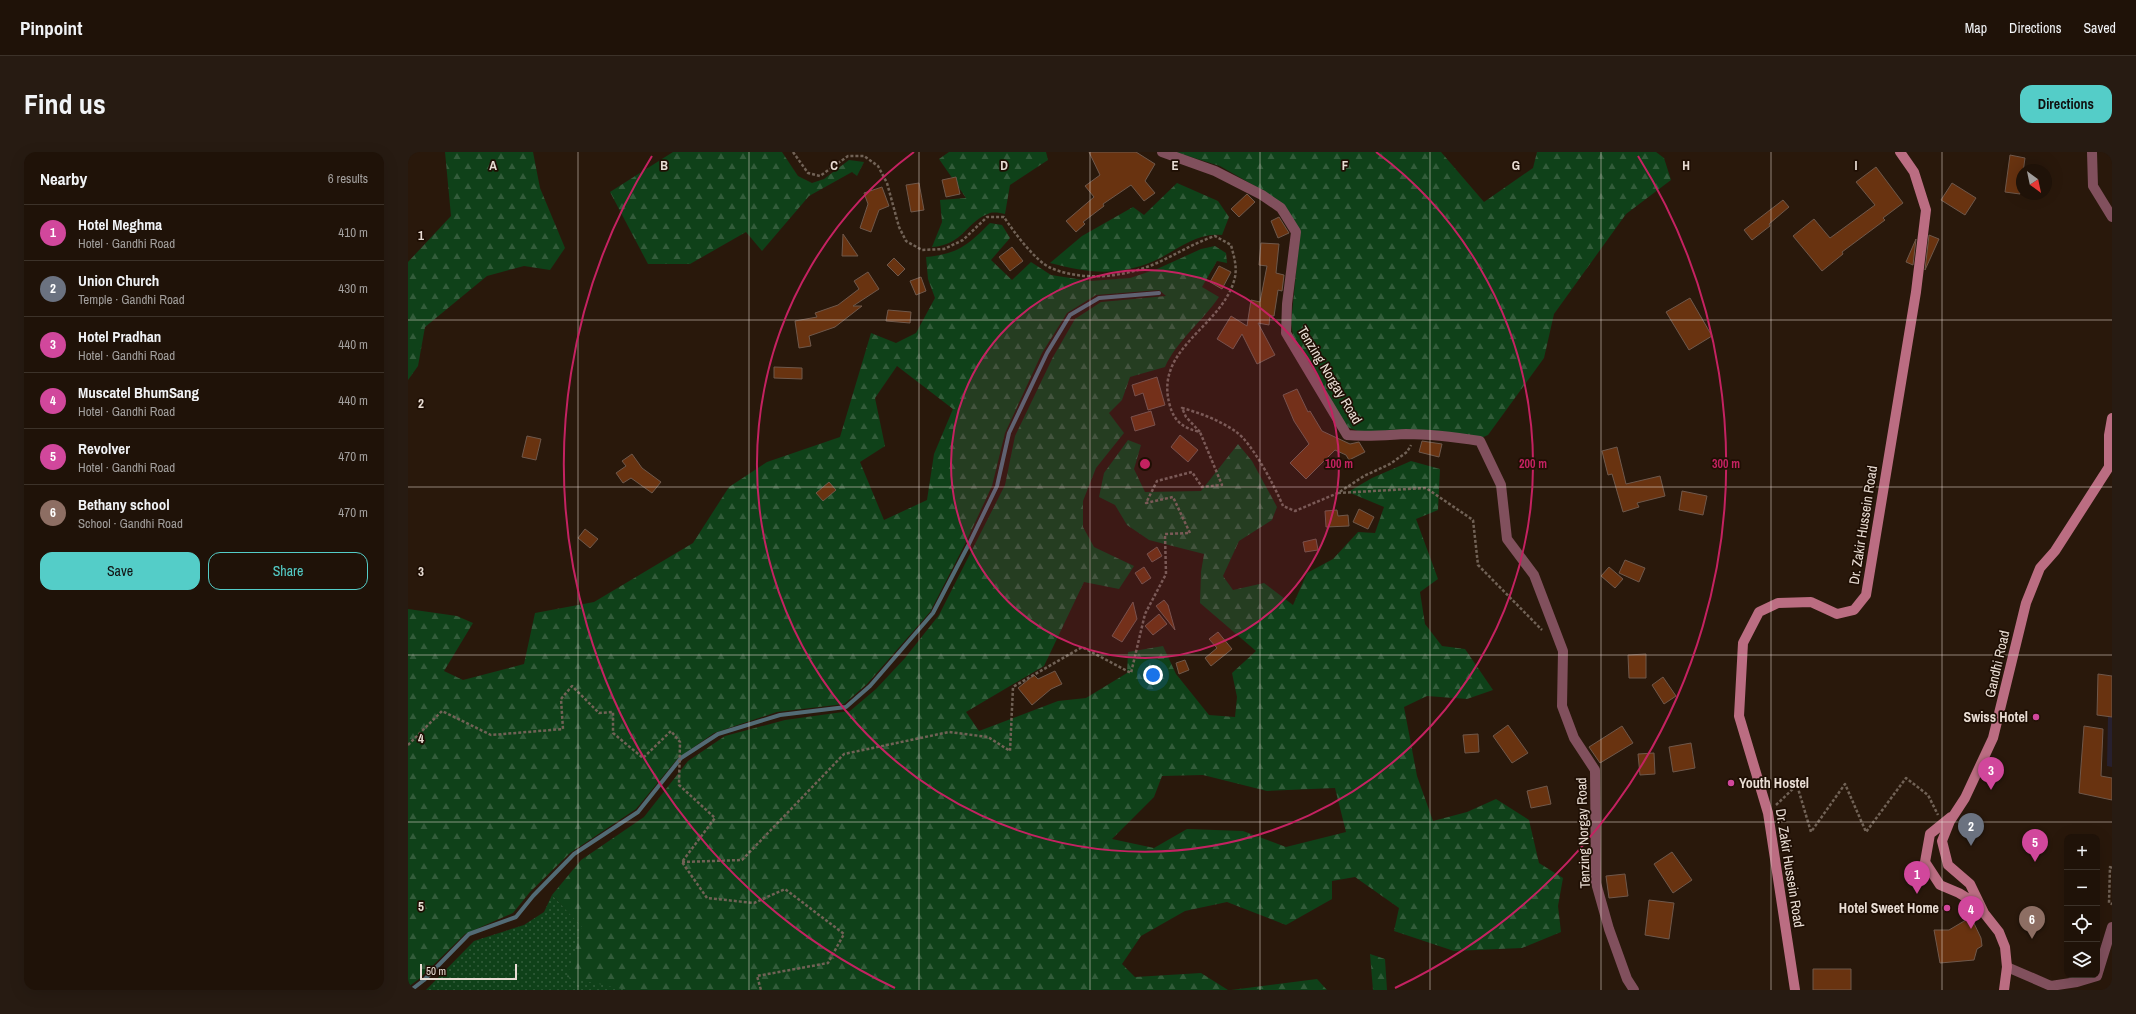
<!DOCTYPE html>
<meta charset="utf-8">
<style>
:root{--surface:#1f1208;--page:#271b12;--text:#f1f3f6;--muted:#a19e9c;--line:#3c3229;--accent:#54cdc8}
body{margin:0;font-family:"Archivo Narrow",sans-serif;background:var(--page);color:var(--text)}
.controls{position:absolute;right:12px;bottom:12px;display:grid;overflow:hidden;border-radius:8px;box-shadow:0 4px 16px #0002}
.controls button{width:36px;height:36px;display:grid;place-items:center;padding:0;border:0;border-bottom:1px solid var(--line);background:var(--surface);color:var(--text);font:20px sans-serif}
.compass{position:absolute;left:1608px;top:12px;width:36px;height:36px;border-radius:50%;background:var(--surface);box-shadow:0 4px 16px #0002;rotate:147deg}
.scale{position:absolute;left:12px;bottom:10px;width:97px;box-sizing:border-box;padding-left:4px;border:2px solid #e9ddd4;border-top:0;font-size:11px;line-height:14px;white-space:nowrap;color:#e9ddd4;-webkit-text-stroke:3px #1f0f04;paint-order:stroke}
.you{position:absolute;left:745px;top:523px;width:14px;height:14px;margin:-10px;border:3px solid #fff;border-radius:50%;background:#1a73e8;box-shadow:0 0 0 6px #1a73e833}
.badge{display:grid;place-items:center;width:26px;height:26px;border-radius:50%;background:var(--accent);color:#fff;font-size:13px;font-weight:700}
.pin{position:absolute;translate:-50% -33px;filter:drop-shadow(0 1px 2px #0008)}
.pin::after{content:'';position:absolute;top:21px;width:14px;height:12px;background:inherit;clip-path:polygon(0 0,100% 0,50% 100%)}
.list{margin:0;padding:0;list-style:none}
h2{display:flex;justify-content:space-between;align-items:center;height:52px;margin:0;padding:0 16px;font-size:17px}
h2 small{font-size:13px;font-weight:400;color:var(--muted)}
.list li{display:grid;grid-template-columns:26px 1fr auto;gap:12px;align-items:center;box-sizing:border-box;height:56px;padding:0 16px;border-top:1px solid var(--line)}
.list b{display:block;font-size:15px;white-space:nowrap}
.list p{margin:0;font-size:13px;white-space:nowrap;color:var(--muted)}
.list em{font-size:13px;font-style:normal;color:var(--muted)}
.actions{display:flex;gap:8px;padding:12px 16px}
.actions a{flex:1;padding:9px 0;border:1px solid var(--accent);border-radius:12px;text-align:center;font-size:14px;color:var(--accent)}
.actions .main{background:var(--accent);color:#111}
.icon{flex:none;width:22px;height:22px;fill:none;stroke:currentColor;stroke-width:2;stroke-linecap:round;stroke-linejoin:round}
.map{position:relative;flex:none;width:1704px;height:838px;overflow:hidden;border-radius:12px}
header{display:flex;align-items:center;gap:24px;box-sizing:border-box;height:56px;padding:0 20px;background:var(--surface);border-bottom:1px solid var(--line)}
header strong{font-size:19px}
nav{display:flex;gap:22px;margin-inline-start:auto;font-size:14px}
.intro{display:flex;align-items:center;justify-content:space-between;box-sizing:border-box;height:96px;padding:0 24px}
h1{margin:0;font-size:28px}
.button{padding:10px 18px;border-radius:12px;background:var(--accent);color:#111;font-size:14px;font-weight:700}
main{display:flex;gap:24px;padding:0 24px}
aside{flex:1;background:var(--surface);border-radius:12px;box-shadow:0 4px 16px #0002}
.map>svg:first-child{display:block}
</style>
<header>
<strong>Pinpoint</strong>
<nav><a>Map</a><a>Directions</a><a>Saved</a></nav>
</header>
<div class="intro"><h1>Find us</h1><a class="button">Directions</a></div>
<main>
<aside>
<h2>Nearby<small>6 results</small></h2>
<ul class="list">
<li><span class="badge" style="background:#d1479c">1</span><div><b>Hotel Meghma</b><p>Hotel · Gandhi Road</p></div><em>410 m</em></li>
<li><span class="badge" style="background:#6b7280">2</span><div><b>Union Church</b><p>Temple · Gandhi Road</p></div><em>430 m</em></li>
<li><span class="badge" style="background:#d1479c">3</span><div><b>Hotel Pradhan</b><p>Hotel · Gandhi Road</p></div><em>440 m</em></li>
<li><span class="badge" style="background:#d1479c">4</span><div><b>Muscatel BhumSang</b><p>Hotel · Gandhi Road</p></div><em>440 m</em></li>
<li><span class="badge" style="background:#d1479c">5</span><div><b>Revolver</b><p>Hotel · Gandhi Road</p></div><em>470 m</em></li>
<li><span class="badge" style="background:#8d6e63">6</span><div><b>Bethany school</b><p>School · Gandhi Road</p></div><em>470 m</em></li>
</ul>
<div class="actions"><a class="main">Save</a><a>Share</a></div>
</aside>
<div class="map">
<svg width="1704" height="838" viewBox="0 0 1704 838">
<defs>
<pattern id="grass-dots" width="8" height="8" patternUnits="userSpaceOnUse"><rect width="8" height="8" fill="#0f4119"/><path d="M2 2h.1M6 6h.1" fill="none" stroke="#325c3a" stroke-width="1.8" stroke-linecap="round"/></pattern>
<pattern id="forest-firs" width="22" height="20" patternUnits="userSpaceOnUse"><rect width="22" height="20" fill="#0f4119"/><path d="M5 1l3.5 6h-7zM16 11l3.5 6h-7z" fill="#325c3a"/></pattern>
</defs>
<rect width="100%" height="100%" fill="#29180b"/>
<!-- education -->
<path fill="#27202f" d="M 1700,564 L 1704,565 L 1704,615 L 1699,614 Z"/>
<!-- grass -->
<path fill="url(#grass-dots)" d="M 144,743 L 175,775 L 218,838 L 18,838 L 66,789 L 116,773 L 136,760 Z"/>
<!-- forest -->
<path fill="url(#forest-firs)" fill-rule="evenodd" d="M 37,0 L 125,0 L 132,36 L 157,96 L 142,118 L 116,114 L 79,124 L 17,175 L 10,214 L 0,228 L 0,110 L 43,64 Z
M 265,0 L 374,0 L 390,24 L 404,31 L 416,27 L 441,8 L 456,10 L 449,24 L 444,20 L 401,44 L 354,99 L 338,80 L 282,112 L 240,112 L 202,40 Z
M 541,0 L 638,0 L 640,8 L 602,33 L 597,62 C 593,61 586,60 582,61 C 558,69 556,93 524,95 L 534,70 L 532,48 L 558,46 L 531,7 Z
M 767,0 L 1033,0 L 1076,50 L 1125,16 L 1129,0 L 1248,0 L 1256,6 L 1263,28 L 1218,62 L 1146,162 L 1136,206 L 1080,283 L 1073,286 L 955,281 L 939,275 L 885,183 L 883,171 L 892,82 L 859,41 L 812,14 Z
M 769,31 L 810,49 L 821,65 L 814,83 C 788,80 768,99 746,109 C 708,125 680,121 642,111 L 674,84 L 725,55 L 736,63 Z
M 582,71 L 594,73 L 602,86 L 583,108 L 604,128 L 623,110 L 643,123 L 682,129 L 722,126 L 749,117 L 793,97 L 807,94 L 818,101 L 819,111 L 809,109 L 794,135 L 811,145 C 794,170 770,187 757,215 L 722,225 L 714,248 L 701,261 L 716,281 L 688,316 L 675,349 L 675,375 L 686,395 L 726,414 L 711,437 L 676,430 L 636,514 L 558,560 L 571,579 L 650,549 L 678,546 L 719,521 L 720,500 L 755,494 L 768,522 L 801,563 L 827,565 L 829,545 L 824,521 L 848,499 L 792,451 L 793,420 L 796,402 L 741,388 L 719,373 L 707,353 L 691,345 L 696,321 L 720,288 L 733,293 L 726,317 L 737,340 L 793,339 L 830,292 L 844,309 L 869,355 L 864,368 L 831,389 L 815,424 L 825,438 L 856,431 L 885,453 L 899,421 L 925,407 L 950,380 L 967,381 L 976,355 L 940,340 L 964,326 L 1003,309 L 1032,317 L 1030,358 L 1008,367 L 1030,427 L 1012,440 L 1017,472 L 1034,494 L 1057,497 L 1085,538 L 1059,547 L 1019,544 L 996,555 L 1009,624 L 1025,669 L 1059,660 L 1088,647 L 1121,668 L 1131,711 L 1155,726 L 1150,754 L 1153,780 L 1114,796 L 1046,799 L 986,779 L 991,756 L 947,725 L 924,729 L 924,747 L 878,773 L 819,750 L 777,759 L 733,784 L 714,812 L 727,825 L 793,821 L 820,838 L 218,838 L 159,825 L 174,775 L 144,743 L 173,708 L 236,665 L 280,609 L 317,584 L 377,568 L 442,559 L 468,537 L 497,506 L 531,463 L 597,333 L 607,284 L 645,205 L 667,167 L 693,150 L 758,144 L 751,138 L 688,143 L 659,161 L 634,201 L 597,281 L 584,334 L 557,392 L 522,460 L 459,532 L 436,552 L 369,560 L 306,581 L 270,606 L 228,657 L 162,701 L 122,740 L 105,761 L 57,782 L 11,827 L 0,835 L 0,457 L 49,464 L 65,471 L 36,519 L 55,528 L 116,512 L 127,461 L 186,450 L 285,391 L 321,335 L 359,310 L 432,285 L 463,181 L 488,191 L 508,181 L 527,146 L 520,127 L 518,105 C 550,102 560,93 582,71 ZM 489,214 L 545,257 L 526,302 L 519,348 L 476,368 L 452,310 L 477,294 L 467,246 ZM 795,623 L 859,639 L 927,636 L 938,680 L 878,695 L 835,679 L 779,677 L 746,696 L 704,687 L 746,645 L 754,624 Z
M 962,802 L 977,807 L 979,838 L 965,838 Z
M 909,827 L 919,838 L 823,838 Z"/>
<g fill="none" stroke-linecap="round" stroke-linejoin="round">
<!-- stream -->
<path stroke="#526b75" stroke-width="4" d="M 3,838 L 16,828 L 61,782 L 108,765 L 125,744 L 166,702 L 230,660 L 273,606 L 310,582 L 372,563 L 438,555 L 462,534 L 525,461 L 561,392 L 589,334 L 601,281 L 639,201 L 662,163 L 691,146 L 751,141"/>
</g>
<!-- building -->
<path fill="#693310" stroke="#6f584b" d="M 681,0 L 728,0 L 747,12 L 737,29 L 747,41 L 736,49 L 723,33 L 695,52 L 696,54 L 675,70 L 677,72 L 668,80 L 658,69 L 686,45 L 677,34 L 692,23 Z
M 1602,3 L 1617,6 L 1612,42 L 1597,40 Z
M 1468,15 L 1495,51 L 1475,66 L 1477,68 L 1434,100 L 1435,102 L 1414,119 L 1385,84 L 1406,67 L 1422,86 L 1467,53 L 1448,30 Z
M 548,25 L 552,42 L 538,45 L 534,28 Z
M 511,31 L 516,58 L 503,60 L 498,33 Z
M 1544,31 L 1568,46 L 1557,63 L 1533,48 Z
M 474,35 L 481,54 L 471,58 L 463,80 L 452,76 L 460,52 L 456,41 Z
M 839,42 L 847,50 L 831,65 L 823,57 Z
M 1375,48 L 1381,55 L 1361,72 L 1362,74 L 1344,88 L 1336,78 Z
M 871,65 L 881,81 L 870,86 L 863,69 Z
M 435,82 L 450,104 L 434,104 Z
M 1521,83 L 1531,87 L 1517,118 Z
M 1508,87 L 1505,113 L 1498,110 Z
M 853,91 L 871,92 L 868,121 L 876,123 L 874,139 L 870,138 L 866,164 L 862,164 L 861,173 L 850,171 L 867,203 L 849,212 L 834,182 L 825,197 L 809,187 L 823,164 L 839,174 L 843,148 L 852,150 L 859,114 L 851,113 Z
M 604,95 L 615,109 L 602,119 L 591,105 Z
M 486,106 L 497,117 L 490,124 L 479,113 Z
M 811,114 L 823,120 L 814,137 L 802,130 Z
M 460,120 L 471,137 L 445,154 L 454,154 L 427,175 L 401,184 L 403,194 L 391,196 L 387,169 L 409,165 L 407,161 L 430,153 L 451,137 L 446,129 Z
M 513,125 L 518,139 L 508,143 L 502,129 Z
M 1282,146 L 1304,184 L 1281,198 L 1258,160 Z
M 480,158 L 503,160 L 502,171 L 478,169 Z
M 366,215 L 394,216 L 394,227 L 366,226 Z
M 749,225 L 757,253 L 740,258 L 735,241 L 727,244 L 724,233 Z
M 889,237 L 900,260 L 902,259 L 914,279 L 942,292 L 951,290 L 957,300 L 941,308 L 938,303 L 927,298 L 898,327 L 882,311 L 901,292 L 886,269 L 875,243 Z
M 743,259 L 747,273 L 727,279 L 723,265 Z
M 772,283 L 790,298 L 780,310 L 763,295 Z
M 119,284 L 133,287 L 128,308 L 114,305 Z
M 1014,289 L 1034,292 L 1031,305 L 1011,300 Z
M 1209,295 L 1218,332 L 1252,324 L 1257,344 L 1229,351 L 1231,355 L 1215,360 L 1204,322 L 1200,323 L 1194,299 Z
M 224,302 L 234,316 L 253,330 L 244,341 L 223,326 L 215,331 L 208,321 L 218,314 L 214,309 Z
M 421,330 L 428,338 L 415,349 L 408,341 Z
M 1274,339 L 1299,344 L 1295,363 L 1271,358 Z
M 951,357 L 966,365 L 960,377 L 945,370 Z
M 929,358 L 930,364 L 940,363 L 941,374 L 918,375 L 917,359 Z
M 177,377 L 190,387 L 182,396 L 170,386 Z
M 908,387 L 910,398 L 897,400 L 895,390 Z
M 749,395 L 754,404 L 744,410 L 739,402 Z
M 1217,408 L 1237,416 L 1231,430 L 1211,421 Z
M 736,415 L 743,426 L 734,432 L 727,421 Z
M 1201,415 L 1215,427 L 1207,436 L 1193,424 Z
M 756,448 L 760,453 L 767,478 L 748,454 Z
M 725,450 L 729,467 L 714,490 L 704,484 Z
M 751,462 L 759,472 L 745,483 L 737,474 Z
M 810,480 L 824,497 L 803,514 L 797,506 L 809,496 L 801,487 Z
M 1238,502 L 1238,526 L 1221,526 L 1220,503 Z
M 777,508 L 781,518 L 771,522 L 768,511 Z
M 647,519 L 654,532 L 643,537 L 624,553 L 610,536 L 626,523 L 630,527 Z
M 1690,522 L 1704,524 L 1704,565 L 1689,563 Z
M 1255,525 L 1268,544 L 1256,552 L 1244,533 Z
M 1100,573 L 1120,601 L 1104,611 L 1085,584 Z
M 1214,574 L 1225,591 L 1192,611 L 1181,595 Z
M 1676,574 L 1695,577 L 1693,624 L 1704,626 L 1704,648 L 1671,641 Z
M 1070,582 L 1071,600 L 1057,601 L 1055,583 Z
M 1283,591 L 1287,616 L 1265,620 L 1261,595 Z
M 1246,601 L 1247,622 L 1232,623 L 1230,602 Z
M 1139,634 L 1143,652 L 1123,656 L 1119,639 Z
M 1264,700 L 1284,728 L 1265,741 L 1246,712 Z
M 1217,722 L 1220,744 L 1201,746 L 1198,724 Z
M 1241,748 L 1266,751 L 1261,787 L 1237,783 Z
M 1563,765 L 1573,786 L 1574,794 L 1569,797 L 1566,808 L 1532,811 L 1526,778 L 1541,778 Z
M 1405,817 L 1443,817 L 1443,838 L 1405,838 Z"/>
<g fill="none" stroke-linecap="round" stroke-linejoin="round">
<!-- path -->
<path stroke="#716256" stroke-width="2.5" stroke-dasharray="3 2" stroke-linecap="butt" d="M 385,0 L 400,21 L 412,24 L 440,4 L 456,4 L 470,14 L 479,31 L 491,75 L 498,89 L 514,98 L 536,97 L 555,88 L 579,65 L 596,65 C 605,79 628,110 643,116 C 676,130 717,125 749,111 C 769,102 786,91 807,84 L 823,93 C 826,105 830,116 826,129 C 812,176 745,197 762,254 C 767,271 776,276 792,280 L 778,265 L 774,256 C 792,261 811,268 827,279 C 844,290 867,335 875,354 L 887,359 L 930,341 L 956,324 L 982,312 L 999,300 L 1003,293
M 930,341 L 1018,336 L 1065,368 L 1070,413 L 1134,478
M 0,593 L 34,559 L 83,583 L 155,577 L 153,547 L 164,534 L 191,561 L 205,560 L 205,581 L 235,606 L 263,579 L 272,590 L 271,633 L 307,666 L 274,710 L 299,746 L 346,751 L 377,737 L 436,782 L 420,811 L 349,824 L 353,838
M 1368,653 L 1389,633 L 1403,680 L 1437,632 L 1458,680 L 1498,626 L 1520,643 L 1530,663
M 274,710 L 334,708 L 436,602 L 541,580 L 580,585 L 602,599 L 605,535 L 674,495 L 723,521 L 737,462 L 758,422 L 757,382 L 782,381 L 765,345 L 738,351 L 749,329 L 784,320 L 794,335 L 814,333 L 792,280
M 1704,716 L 1702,715 L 1701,751 L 1704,752"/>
<!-- street -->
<path stroke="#81505d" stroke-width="10" d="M 754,0 L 807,19 L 854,43 L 873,56 L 888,80 L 879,152 L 878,181 L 939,283 C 959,285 978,283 998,282 C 1023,282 1047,285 1072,289 L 1093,333 L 1099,387 L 1126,423 L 1155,499 L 1154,554 L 1166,586 L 1187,618 L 1188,731 L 1201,777 L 1219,827 L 1226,838
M 1684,0 L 1685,34 L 1704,65
M 1599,815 L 1643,834 L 1669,830 L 1689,824 L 1704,775"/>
<!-- secondary -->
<path stroke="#bb6d82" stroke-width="10" d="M 1543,665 L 1522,682 L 1517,710 L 1532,733 L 1551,741 L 1572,754
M 1387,838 L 1360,661 L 1331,564 L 1335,491 L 1351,460 L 1370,451 L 1403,450 L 1429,462 L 1446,458 L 1458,443 L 1508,140 L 1518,58 L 1506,20 L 1492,0
M 1596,838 L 1599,815 L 1597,795 L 1591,780 L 1576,761 L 1562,732 L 1540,713 L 1534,689 L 1542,669 L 1557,646 L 1585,586 L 1618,451 L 1632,416 L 1647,399 L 1701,315 L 1701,283 L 1704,266"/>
</g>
<!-- grid -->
<path fill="none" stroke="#e9ddd4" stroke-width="1" stroke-opacity="0.55" d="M 170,0 L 170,838M 341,0 L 341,838M 511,0 L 511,838M 682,0 L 682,838M 852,0 L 852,838M 1022,0 L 1022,838M 1193,0 L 1193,838M 1363,0 L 1363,838M 1534,0 L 1534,838M 0,168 L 1704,168M 0,335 L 1704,335M 0,503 L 1704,503M 0,670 L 1704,670"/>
<!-- distance rings -->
<circle cx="737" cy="312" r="194" fill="#c42261" fill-opacity=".12"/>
<g fill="none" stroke="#c42261" stroke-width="2">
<circle cx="737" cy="312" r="194"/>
<path d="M968 0A388 388 0 1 1 506 0"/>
<path d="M487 836A581 581 0 0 1 244 4M1230 4A581 581 0 0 1 987 836"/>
</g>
<!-- markers -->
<g fill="#d1479c" stroke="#1f0f04" stroke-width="1.5">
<circle cx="1628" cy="565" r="4"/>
<circle cx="1323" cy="631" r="4"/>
<circle cx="1539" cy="756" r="4"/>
</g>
<g text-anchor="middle" stroke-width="3.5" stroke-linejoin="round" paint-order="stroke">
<!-- street labels -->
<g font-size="14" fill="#e9ddd4" stroke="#1f0f04">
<text transform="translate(922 223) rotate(59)" y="5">Tenzing Norgay Road</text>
<text transform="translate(1455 373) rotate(-81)" y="5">Dr. Zakir Hussein Road</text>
<text transform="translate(1589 512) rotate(-77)" y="5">Gandhi Road</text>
<text transform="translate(1175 681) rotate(-92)" y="5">Tenzing Norgay Road</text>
<text transform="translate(1382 716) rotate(81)" y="5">Dr. Zakir Hussein Road</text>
</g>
<!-- poi labels -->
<g font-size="14" font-weight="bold" fill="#e9ddd4" stroke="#1f0f04" text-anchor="end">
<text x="1620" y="570">Swiss Hotel</text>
<text x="1331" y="636" text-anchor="start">Youth Hostel</text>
<text x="1531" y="761">Hotel Sweet Home</text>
</g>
</g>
<g font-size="13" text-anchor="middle" font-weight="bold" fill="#e9ddd4" stroke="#1f0f04" stroke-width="3.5" stroke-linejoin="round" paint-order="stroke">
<text x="85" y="18">A</text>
<text x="256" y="18">B</text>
<text x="426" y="18">C</text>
<text x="596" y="18">D</text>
<text x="767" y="18">E</text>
<text x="937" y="18">F</text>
<text x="1108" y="18">G</text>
<text x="1278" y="18">H</text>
<text x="1448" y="18">I</text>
<text x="13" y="88">1</text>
<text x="13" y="256">2</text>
<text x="13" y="424">3</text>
<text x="13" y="591">4</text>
<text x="13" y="759">5</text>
</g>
<circle cx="737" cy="312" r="6" fill="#c42261" stroke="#1f0f04" stroke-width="2"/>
<g font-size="12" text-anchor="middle" font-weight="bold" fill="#c42261" stroke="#1f0f04" stroke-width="3.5" stroke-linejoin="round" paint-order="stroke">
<text x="931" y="316">100 m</text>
<text x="1125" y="316">200 m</text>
<text x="1318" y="316">300 m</text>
</g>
</svg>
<div class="controls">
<button>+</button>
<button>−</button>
<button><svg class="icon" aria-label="locate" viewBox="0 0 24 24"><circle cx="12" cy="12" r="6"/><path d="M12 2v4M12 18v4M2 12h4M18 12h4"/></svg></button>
<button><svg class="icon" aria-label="layers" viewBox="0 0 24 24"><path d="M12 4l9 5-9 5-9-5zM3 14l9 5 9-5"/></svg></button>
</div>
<svg class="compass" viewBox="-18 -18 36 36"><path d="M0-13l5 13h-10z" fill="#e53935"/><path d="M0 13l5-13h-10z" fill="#a19e9c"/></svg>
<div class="scale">50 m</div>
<div class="you"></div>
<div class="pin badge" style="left:1509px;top:742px;background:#d1479c">1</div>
<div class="pin badge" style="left:1563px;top:694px;background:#6b7280">2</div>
<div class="pin badge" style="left:1583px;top:638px;background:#d1479c">3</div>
<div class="pin badge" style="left:1563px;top:777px;background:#d1479c">4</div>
<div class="pin badge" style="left:1627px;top:710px;background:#d1479c">5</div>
<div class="pin badge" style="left:1624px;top:787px;background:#8d6e63">6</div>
</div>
</main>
